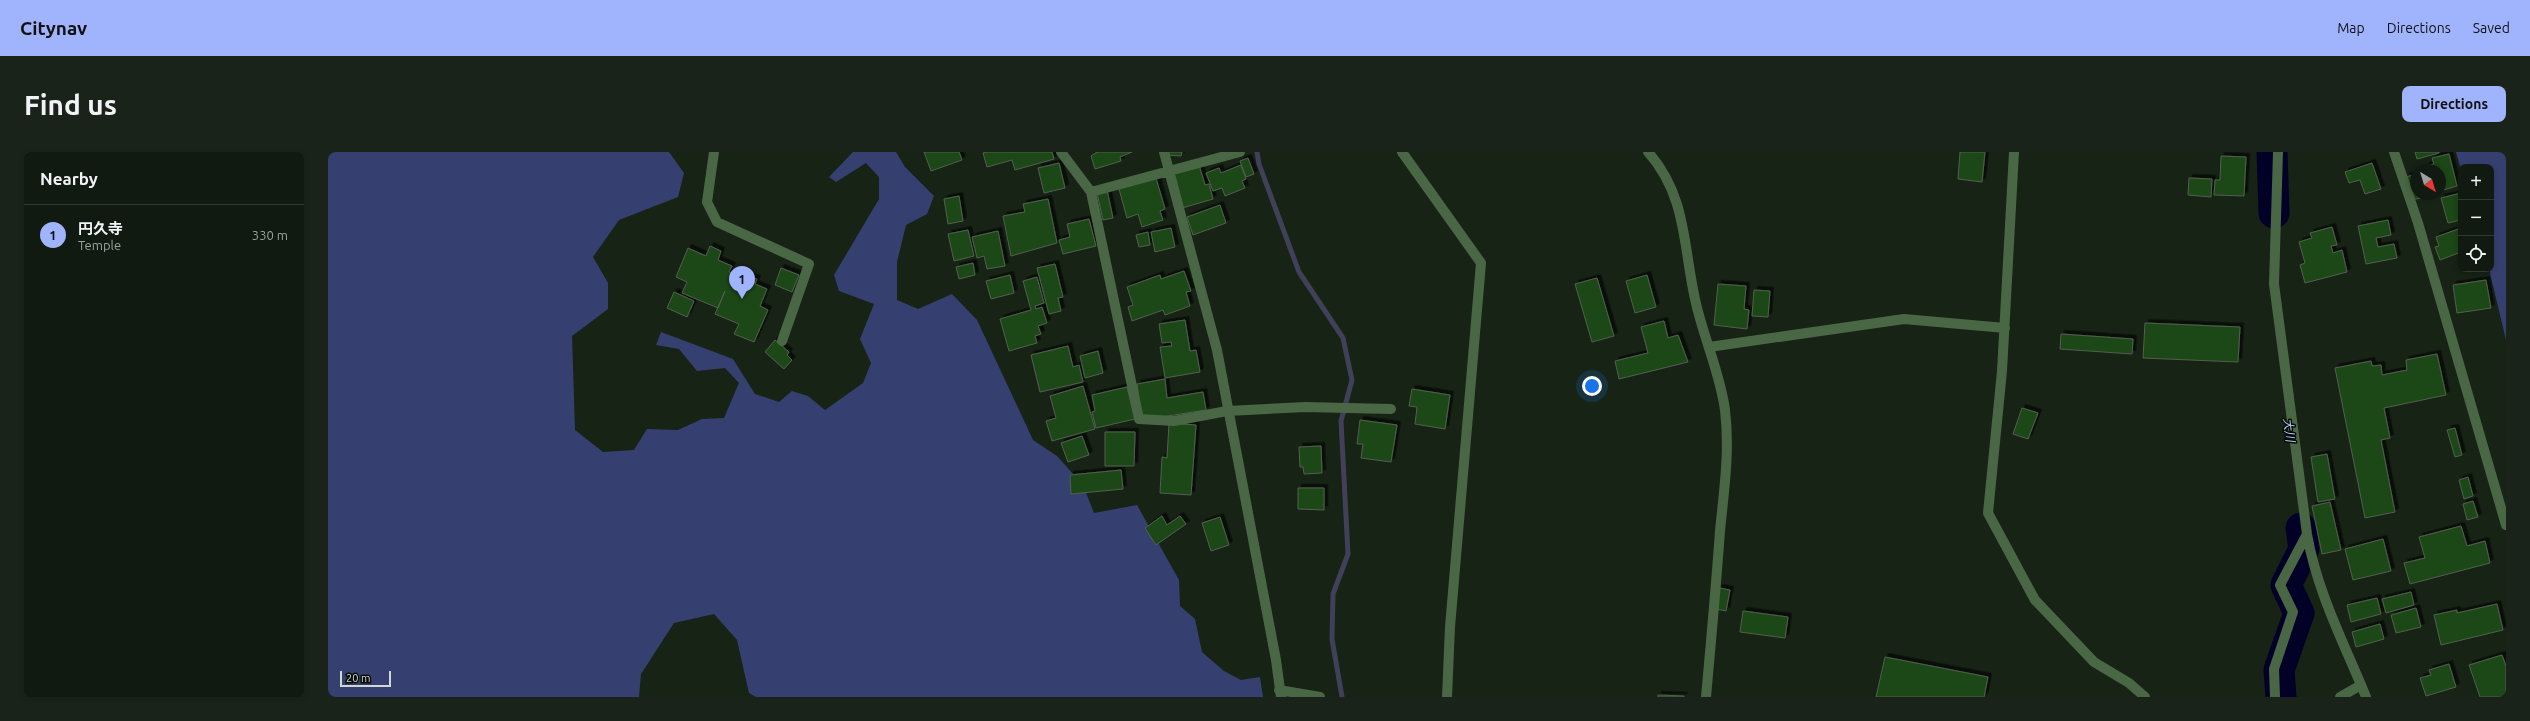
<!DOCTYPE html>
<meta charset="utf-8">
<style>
:root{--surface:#111a10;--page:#1a2319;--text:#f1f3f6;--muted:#9ca19f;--line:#303830;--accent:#a0b3fd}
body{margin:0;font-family:Ubuntu,"Noto Sans JP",sans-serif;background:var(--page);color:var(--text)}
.controls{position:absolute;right:12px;top:12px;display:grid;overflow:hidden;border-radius:8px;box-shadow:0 2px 6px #0003}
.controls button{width:36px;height:36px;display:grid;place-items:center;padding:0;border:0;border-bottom:1px solid var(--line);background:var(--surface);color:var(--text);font:20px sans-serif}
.compass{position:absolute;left:2082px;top:12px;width:36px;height:36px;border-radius:50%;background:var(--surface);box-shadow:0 2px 6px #0003;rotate:142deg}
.scale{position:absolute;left:12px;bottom:10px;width:51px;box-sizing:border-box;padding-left:4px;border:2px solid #d0d8cf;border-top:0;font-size:11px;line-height:14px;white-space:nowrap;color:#d0d8cf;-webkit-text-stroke:3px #060b06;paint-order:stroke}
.you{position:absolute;left:1264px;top:234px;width:14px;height:14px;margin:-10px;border:3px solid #fff;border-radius:50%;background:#1a73e8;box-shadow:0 0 0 6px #1a73e833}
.badge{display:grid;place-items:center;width:26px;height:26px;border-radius:50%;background:var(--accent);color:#111;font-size:13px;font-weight:700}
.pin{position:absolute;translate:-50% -33px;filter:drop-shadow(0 1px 2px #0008)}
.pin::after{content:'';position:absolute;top:21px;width:14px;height:12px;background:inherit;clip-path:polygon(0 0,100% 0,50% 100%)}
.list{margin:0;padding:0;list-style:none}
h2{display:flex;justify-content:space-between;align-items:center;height:52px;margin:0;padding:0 16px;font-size:17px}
h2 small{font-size:13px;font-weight:400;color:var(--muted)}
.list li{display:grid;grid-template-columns:26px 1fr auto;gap:12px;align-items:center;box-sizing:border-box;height:60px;padding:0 16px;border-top:1px solid var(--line)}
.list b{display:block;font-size:15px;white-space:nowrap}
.list p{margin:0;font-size:13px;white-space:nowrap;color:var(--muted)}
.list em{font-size:13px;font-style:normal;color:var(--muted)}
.icon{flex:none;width:22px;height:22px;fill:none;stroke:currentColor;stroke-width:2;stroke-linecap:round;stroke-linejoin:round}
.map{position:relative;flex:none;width:2178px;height:545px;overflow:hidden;border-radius:8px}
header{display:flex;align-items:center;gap:24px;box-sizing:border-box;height:56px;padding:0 20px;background:var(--accent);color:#111}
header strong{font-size:19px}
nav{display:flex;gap:22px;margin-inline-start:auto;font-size:14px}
.intro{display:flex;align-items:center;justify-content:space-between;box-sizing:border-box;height:96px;padding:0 24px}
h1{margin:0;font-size:28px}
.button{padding:10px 18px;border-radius:8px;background:var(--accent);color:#111;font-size:14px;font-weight:700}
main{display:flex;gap:24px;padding:0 24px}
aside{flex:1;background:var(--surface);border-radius:8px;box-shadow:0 2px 6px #0003}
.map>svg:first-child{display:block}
</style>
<header>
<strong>Citynav</strong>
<nav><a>Map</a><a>Directions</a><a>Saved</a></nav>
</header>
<div class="intro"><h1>Find us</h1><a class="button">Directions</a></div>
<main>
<aside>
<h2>Nearby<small></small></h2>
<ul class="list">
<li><span class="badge">1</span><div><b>円久寺</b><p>Temple</p></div><em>330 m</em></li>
</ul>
</aside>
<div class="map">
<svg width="2178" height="545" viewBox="0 0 2178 545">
<defs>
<filter id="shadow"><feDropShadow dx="3.5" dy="-3.5" stdDeviation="0" flood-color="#0009"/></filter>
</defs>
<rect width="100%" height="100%" fill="#172315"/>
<!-- green -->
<path fill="#354071" d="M 0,0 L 341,0 L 356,21 L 350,45 L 291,68 L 265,105 L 280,131 L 280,157 L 244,184 L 247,278 L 275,300 L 306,298 L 319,277 L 350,278 L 374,267 L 396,266 L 411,231 L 397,216 L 369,219 L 351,197 L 328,193 L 333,180 L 405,207 L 427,242 L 451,250 L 464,239 L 480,244 L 497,258 L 535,231 L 543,211 L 532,187 L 546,152 L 511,139 L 506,123 L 551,47 L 551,25 L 538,11 L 508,30 L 501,25 L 525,0 L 568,0 L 577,15 L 606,44 L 599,62 L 578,73 L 569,110 L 569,148 L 590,157 L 624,142 L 649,168 L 705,288 L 729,304 L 755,333 L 766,361 L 809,353 L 851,428 L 852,454 L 867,467 L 874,500 L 896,519 L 913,528 L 932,525 L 935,545 L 428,545 L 421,541 L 409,488 L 386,462 L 346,471 L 313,522 L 311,545 L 0,545 Z
M 2128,0 L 2178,0 L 2178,188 L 2161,117 L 2163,117 L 2163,15 L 2133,15 L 2133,18 Z"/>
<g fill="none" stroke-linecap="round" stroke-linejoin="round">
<!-- stream -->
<path stroke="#404159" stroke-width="5" d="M 929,0 L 931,12 L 971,120 L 1015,186 L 1024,228 L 1013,269 L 1020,402 L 1005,442 L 1004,487 L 1014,545"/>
<!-- river -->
<path stroke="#030027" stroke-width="31" d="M 1944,0 L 1946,61
M 1953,545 L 1951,518 L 1971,461 L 1958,433 L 1976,397 L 1973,376"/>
</g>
<!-- building -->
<path fill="#1f4719" stroke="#51604f" filter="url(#shadow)" d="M 596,0 L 631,0 L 634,8 L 603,19 Z
M 659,0 L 724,0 L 726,7 L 687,18 L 684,8 L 659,15 L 655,1 Z
M 769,0 L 804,0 L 792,5 L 793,9 L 767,17 L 763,4 Z
M 838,0 L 854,0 L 853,4 L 838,3 Z
M 1632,0 L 1657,0 L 1654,30 L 1630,27 Z
M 2087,0 L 2111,0 L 2111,1 L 2089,7 Z
M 2121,2 L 2129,34 L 2112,39 L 2112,18 L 2099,18 L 2098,14 L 2106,12 L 2104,6 Z
M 1893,4 L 1918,5 L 1916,44 L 1886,43 L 1887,28 L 1892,28 Z
M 920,6 L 926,22 L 918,25 L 912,9 Z
M 731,11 L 737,36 L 716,41 L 710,16 Z
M 2044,11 L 2053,37 L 2037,42 L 2032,28 L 2021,31 L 2017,20 Z
M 871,13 L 877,33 L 881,32 L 885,47 L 854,56 L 843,21 Z
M 913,13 L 918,27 L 914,29 L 917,36 L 897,44 L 894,36 L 885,39 L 878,21 L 891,16 L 893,21 Z
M 2088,22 L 2088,42 L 2104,43 L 2084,48 L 2078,25 Z
M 828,26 L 837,57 L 832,59 L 835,68 L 814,75 L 810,62 L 799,66 L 791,37 Z
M 1861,26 L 1884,27 L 1883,45 L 1860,43 Z
M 779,38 L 785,66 L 775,68 L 769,41 Z
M 2133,41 L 2133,68 L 2120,71 L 2113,46 Z
M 631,44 L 635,69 L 620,72 L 616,47 Z
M 720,47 L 729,91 L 683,104 L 675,64 L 697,60 L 695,52 Z
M 892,53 L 898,71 L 865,83 L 859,65 Z
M 761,67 L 768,94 L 735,102 L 731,88 L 742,85 L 739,72 Z
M 2060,68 L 2063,83 L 2048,86 L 2050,95 L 2066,92 L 2069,106 L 2038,112 L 2030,74 Z
M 2004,75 L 2009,93 L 2003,94 L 2005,101 L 2014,98 L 2019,120 L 1977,131 L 1972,113 L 1977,111 L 1971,90 L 1984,86 L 1982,81 Z
M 843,76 L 847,95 L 827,100 L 823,80 Z
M 2133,76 L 2133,100 L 2112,108 L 2107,95 L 2111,94 L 2108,85 Z
M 640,78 L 646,104 L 626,109 L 620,82 Z
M 670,79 L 677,114 L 659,117 L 656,104 L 649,106 L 644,85 Z
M 820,80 L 822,93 L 811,95 L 808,83 Z
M 382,94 L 393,99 L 390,108 L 404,114 L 401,120 L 418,128 L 420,124 L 429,127 L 427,132 L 439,137 L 432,154 L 440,158 L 426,190 L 406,182 L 411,172 L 387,162 L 397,139 L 390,156 L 354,141 L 359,130 L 348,125 L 360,96 L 378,104 Z
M 645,111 L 647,123 L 631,127 L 628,115 Z
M 727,112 L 735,145 L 730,146 L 733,159 L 721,162 L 709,116 Z
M 453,116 L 471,123 L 464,140 L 447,133 Z
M 856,119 L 863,139 L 858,140 L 862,154 L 837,163 L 835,158 L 804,169 L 800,155 L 805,153 L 799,135 L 832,123 L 833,127 Z
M 682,123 L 686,141 L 663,147 L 658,129 Z
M 1319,123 L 1328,155 L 1307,161 L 1298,129 Z
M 709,125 L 716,151 L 707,154 L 708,157 L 714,155 L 719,171 L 710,174 L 713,182 L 707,184 L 709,191 L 681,199 L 672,167 L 703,158 L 695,129 Z
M 1269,126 L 1286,184 L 1264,190 L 1247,132 Z
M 2158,128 L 2163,156 L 2129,161 L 2125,133 Z
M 1390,132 L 1418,134 L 1416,157 L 1421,158 L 1419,177 L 1386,173 Z
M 1426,138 L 1442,139 L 1440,165 L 1424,164 Z
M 346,140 L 366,149 L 359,165 L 339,156 Z
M 857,168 L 862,199 L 868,198 L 872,220 L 837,226 L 832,195 L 844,194 L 843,190 L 834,191 L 831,172 Z
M 1336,169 L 1340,186 L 1350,183 L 1360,210 L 1291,227 L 1287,209 L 1320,201 L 1313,175 Z
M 1817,171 L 1912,175 L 1910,210 L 1815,206 Z
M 1733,182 L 1805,187 L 1804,202 L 1732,197 Z
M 447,188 L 461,200 L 459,203 L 464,208 L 456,217 L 437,200 Z
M 740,194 L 745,215 L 751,213 L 755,230 L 712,240 L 703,203 Z
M 770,199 L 775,221 L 757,226 L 752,204 Z
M 2109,202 L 2118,243 L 2056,256 L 2062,286 L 2053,288 L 2067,360 L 2037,366 L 2007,216 L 2043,209 L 2044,214 L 2053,213 L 2054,223 L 2079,218 L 2078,208 Z
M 837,227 L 839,246 L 875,240 L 878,258 L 814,268 L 809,232 Z
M 755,234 L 767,277 L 724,289 L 718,269 L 728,266 L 722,244 Z
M 799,235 L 807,267 L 768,276 L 764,260 L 767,259 L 764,243 Z
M 1084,237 L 1122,243 L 1117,277 L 1087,272 L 1089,255 L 1081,254 Z
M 1694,256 L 1710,261 L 1700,287 L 1685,282 Z
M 1032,268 L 1069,273 L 1063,310 L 1033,306 L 1035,292 L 1029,292 Z
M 841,271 L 868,273 L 863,343 L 832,341 L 834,305 L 839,306 Z
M 2127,276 L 2134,303 L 2127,305 L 2119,278 Z
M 777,280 L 807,280 L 806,314 L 777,314 Z
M 754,284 L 761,303 L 740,310 L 733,291 Z
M 993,294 L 994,321 L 976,322 L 975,315 L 972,315 L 971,295 Z
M 1999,302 L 2007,347 L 1990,350 L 1983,305 Z
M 793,318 L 795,337 L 743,342 L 742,323 Z
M 2140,325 L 2145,344 L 2136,347 L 2131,328 Z
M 970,336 L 996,336 L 996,358 L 970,357 Z
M 2145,349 L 2150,365 L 2139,368 L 2135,352 Z
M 2002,350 L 2013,398 L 1994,402 L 1984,354 Z
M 834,364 L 839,373 L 852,364 L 858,372 L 828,393 L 817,376 Z
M 892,365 L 901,393 L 883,399 L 874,371 Z
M 2133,374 L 2139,394 L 2157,389 L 2162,411 L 2082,432 L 2076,411 L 2097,406 L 2091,385 Z
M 2055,387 L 2063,419 L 2025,428 L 2017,397 Z
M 1391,436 L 1402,438 L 1398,459 L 1388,457 Z
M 2083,440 L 2086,453 L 2058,461 L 2054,447 Z
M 2049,446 L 2053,462 L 2023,470 L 2019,453 Z
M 2169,452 L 2175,478 L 2113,493 L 2106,463 L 2129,458 L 2129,461 Z
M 2088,456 L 2093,475 L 2068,481 L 2063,463 Z
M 1415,459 L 1460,465 L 1457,486 L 1412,480 Z
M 2052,472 L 2056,487 L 2028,495 L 2024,480 Z
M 2174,503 L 2178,514 L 2178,545 L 2152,545 L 2141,513 Z
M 1557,505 L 1660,525 L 1656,545 L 1548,545 Z
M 2121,512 L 2128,535 L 2098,544 L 2092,526 L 2103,523 L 2101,518 Z
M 1330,543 L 1356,544 L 1356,545 L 1330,545 Z"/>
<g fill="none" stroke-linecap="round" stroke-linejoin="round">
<!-- minor -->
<path stroke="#496744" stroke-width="10" d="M 386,0 L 379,50 L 389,70 L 481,112 L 454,189
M 733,0 L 763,40 L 811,267 L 846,269 L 899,259 L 977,255 L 1063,257
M 836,0 L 889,198 L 948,508 L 953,545
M 1074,0 L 1153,111 L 1122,475 L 1119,545
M 1320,0 C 1359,44 1355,94 1367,147 C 1375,185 1392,220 1397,258 C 1402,299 1396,338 1392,379 C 1388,434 1383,490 1378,545
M 1686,0 L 1674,219 L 1660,361 L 1707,448 L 1766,510 L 1801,531 L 1817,545
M 1950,0 L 1946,132 L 1979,382 C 1989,440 2016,491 2038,545
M 2066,0 L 2090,71 L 2178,373
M 763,40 L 912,0
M 1381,195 L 1576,167 L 1677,176
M 951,538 L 992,545
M 1947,545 L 1946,517 L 1965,460 L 1952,433 L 1979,382
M 2012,545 L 2033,533"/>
</g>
<g text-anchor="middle" stroke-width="3" stroke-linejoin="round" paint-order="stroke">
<!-- water labels -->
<g font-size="12" font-style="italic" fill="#b8c5f6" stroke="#060b06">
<text transform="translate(1961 278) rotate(83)" y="4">大川</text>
</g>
</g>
</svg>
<div class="controls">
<button>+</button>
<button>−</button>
<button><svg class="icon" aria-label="locate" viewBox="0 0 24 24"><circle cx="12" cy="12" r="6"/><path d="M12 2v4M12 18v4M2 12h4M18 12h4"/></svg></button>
</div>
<svg class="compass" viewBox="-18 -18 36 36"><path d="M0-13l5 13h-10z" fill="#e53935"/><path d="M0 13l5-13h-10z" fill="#9ca19f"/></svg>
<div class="scale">20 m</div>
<div class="you"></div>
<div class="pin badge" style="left:414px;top:147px">1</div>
</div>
</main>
